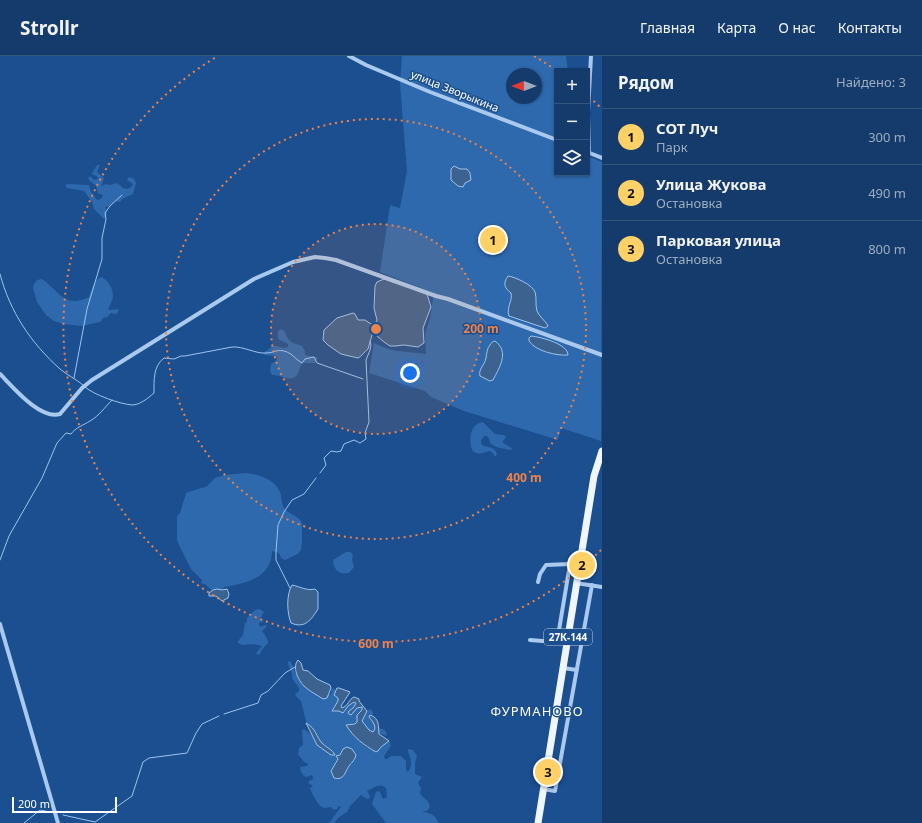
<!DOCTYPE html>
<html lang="ru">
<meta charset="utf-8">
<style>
:root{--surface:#143b6b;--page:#214673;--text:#f1f3f6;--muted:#9dadc1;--line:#33557e;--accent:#ffd166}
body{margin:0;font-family:"Noto Sans",sans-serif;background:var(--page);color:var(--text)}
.controls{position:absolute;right:12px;top:12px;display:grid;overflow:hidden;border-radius:0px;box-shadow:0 1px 3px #0004}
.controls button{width:36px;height:36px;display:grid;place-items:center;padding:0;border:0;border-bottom:1px solid var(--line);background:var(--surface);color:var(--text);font:20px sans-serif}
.compass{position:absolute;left:506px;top:12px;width:36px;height:36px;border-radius:50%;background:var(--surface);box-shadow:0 1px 3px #0004;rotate:270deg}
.scale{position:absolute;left:12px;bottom:10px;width:105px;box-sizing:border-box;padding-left:4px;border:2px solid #fff;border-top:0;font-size:11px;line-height:14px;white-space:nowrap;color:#fff;-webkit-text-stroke:3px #1b4f8f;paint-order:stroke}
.you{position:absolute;left:410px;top:317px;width:14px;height:14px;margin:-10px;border:3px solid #fff;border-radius:50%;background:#1a73e8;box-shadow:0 0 0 6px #1a73e833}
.badge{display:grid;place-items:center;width:26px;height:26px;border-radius:50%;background:var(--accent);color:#111;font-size:13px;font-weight:700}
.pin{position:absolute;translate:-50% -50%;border:2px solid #fff;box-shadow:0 1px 4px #0006}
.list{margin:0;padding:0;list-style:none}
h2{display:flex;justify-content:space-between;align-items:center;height:52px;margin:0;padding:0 16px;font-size:17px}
h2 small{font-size:13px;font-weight:400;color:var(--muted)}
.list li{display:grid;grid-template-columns:26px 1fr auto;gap:12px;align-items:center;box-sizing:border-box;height:56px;padding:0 16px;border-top:1px solid var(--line)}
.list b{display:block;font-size:15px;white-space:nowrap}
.list p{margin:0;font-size:13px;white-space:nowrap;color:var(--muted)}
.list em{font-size:13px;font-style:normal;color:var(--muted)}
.icon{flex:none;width:22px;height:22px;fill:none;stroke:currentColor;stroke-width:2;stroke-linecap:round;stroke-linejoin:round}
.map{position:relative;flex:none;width:602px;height:767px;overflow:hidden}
header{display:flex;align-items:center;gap:24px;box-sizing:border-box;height:56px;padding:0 20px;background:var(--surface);border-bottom:1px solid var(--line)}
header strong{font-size:19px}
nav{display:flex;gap:22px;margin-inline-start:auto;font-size:14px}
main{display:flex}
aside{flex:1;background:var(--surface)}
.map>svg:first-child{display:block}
</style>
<header>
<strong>Strollr</strong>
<nav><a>Главная</a><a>Карта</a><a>О нас</a><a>Контакты</a></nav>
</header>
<main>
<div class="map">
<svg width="602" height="767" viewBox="0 0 602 767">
<rect width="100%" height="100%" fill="#1b4f8f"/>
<!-- green -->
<path fill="#2e69ad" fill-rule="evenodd" d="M 402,0 L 566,0 L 568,15 L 557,15 L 557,117 L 587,117 L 587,100 L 602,106 L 601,385 L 561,372 L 558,384 L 464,355 L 431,341 L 425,335 L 369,317 L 374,287 L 391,294 L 426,298 L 425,278 L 430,262 L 434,237 L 380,216 L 390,149 L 400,152 L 407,115 L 400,28 ZM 512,18 L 536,18 L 536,42 L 512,42 Z
M 97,109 L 100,109 L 97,116 L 104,122 L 101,131 L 105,128 L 110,129 L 116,127 L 120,129 L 123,132 L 128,133 L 132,130 L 133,128 L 127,124 L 128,122 L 130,121 L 134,123 L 136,127 L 133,138 L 122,143 L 120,146 L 115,145 L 110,150 L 105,151 L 107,155 L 106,162 L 104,163 L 94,153 L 92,146 L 84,135 L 67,132 L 65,130 L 67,128 L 89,129 L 91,136 L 97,144 L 101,143 L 103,139 L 98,137 L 96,130 L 89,124 L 88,122 L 90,120 L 94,124 L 98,123 L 97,120 L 93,119 L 92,117 Z
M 101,221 C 108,224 113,232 113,240 C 113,244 110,249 108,253 L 110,254 L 118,253 L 119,255 L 116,258 L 111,257 L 106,262 L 104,261 L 100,266 L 82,270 L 63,268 L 54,265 L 46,259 L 37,246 L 33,232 L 34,228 L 37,224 L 42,223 C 59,235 65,253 89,241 C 92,233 93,225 101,221 Z
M 282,273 C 286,276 285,277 287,281 C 291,288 297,288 302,290 L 305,295 L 305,299 L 309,300 L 314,300 L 318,302 L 315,307 L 303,307 C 299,311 300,314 297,319 C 292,327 279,318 272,319 L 270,315 L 271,308 L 277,304 L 277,300 L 265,299 L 263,297 L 269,293 L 272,290 L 277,290 L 284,292 L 288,291 L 288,288 C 280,283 277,287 278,275 Z
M 483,366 L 495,378 L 504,379 L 506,381 L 503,385 L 503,387 L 512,392 L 511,394 C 502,392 499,393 491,388 L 488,381 L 486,380 L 484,380 L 481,385 L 482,389 C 488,392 495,390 497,398 L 496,400 L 494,400 L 493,397 L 489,395 C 482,397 478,400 472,394 C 469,384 469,368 483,366 Z
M 246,417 C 257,418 275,423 280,436 C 282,442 281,448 285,453 C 290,459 298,459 302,467 L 302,487 L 301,494 L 298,498 L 285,504 L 281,502 L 279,497 L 272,495 C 272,521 246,528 224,531 L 223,533 C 210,535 214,536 205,528 L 203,528 L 201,527 L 202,524 L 191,513 L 180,491 L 177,484 L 177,460 L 180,457 L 186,437 C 188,436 204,431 206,431 L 215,422 L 224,419 Z
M 346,496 L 351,496 L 353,500 L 352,504 L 354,511 L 349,517 C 339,519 333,513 333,504 Z
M 260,553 L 264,556 L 260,563 L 264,565 L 259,567 L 259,569 L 261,571 L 265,569 L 267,570 L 262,575 C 274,591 265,585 260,598 L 258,599 L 256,597 L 262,590 L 254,588 L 242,589 L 238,587 L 238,585 L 243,579 L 245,567 L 247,566 L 247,562 L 255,554 Z
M 290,605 L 294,612 L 295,617 L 326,640 L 331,638 L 332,633 L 335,633 L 339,644 L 332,654 L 334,656 L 340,653 L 342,657 L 344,657 L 347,651 L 355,645 L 357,647 L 355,651 L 349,655 L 349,658 L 358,651 L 363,651 L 362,654 L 357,658 L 357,665 L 356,667 L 347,669 L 366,691 L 375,695 L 376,697 L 388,685 L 390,686 L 391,690 L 384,700 L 385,703 L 387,703 L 391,700 L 401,700 L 406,705 L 406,714 L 408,716 C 413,710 411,702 408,696 L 408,693 L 413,694 L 417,700 L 415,707 L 415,718 L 422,721 L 418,727 L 421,732 L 420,737 C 423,743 428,742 430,751 L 427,755 L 422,755 C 433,759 433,757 439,767 L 386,767 L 372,748 L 376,736 L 378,735 L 380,736 L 383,743 L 387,741 L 386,732 C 379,726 374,732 367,735 L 369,738 L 370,742 L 367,743 L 361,739 L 350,750 L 347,756 L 339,761 L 334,767 L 329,767 L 341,751 L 339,750 L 337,753 L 334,754 L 331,751 L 324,752 L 320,750 C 317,746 311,737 310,732 L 313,730 L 308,727 L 309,725 L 313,723 L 313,721 L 312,719 L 306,721 L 304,720 L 301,716 L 300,711 L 307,710 L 308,708 L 304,706 L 298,698 L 299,692 L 303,689 L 302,675 L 303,673 C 311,676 313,683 319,689 L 307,669 L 301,645 L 296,640 L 295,638 L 299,635 L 299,632 L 292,622 C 293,614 288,612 288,606 ZM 341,695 L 352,707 C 347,712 346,718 341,722 L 332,713 Z
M 370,653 L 373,656 L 373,658 L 370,659 C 372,663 375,669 378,671 C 384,674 386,673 387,680 L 379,677 L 372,677 L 363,668 L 362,664 L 366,655 Z"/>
<!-- water -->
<path fill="#3c6290" stroke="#9cc4f0" d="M 454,110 L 460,113 L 467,113 L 470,117 L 471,124 L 465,127 L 463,131 L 458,130 L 451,124 L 451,113 Z
M 508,220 C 515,221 533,229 535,236 C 537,242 535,248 537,255 C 539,260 544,264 547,268 L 548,270 L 545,272 L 509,260 C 506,251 513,245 511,237 C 504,232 503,227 508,220 Z
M 384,223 L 426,237 L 428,241 L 431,251 L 423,272 L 424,287 L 418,291 L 404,289 L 395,290 L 390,290 L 384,286 L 377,280 L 372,271 L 371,272 L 372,279 L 368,293 C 364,296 362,300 358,302 L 341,298 L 328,289 L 323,284 L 324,274 L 337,262 L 353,257 L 355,258 L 358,264 L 365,264 L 371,268 L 375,268 L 377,264 L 374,252 L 375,230 L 377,226 Z
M 531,280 C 541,281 568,288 568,299 C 557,300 535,295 529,285 L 529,282 Z
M 495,285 C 510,296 499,312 493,324 L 490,325 L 480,320 C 478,313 485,309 486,302 C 487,297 487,292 490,289 C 492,286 492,286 495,285 Z
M 292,529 C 301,531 307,535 315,533 L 318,536 L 318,553 C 311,564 305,573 291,567 C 287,557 286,539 292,529 Z
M 217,533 L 222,534 L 227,533 L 229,538 L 228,542 L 222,545 L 216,540 L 209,540 L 209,537 L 213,534 Z
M 298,604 L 301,607 L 303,614 L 308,615 L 317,623 L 330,629 L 331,632 L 327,642 L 323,643 C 317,639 309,635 304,630 C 298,624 292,611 298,604 Z
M 337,632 L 339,632 L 350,636 L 341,650 L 342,652 C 348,650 349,643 354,641 L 359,643 L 359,645 L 367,655 L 362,665 L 369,674 L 373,676 C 378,671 372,665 369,661 L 370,659 C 380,662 378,671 379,678 L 389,685 L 381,691 L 378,695 L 376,696 C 364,689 354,682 346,669 L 355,668 L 357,666 L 357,659 L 362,654 L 362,651 L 357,652 L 351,659 L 349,658 L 348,656 L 354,651 L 356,647 L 354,646 L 348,650 L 343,657 L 339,655 L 332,655 L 338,645 L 338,642 L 334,639 Z
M 306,667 C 317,673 315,680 323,688 C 327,692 332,693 335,699 L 331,699 L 317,689 Z
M 347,691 L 352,693 L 356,699 C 355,704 352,706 349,710 C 345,716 344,725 334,722 L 331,715 L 338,703 L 336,700 L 340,699 L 343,693 Z"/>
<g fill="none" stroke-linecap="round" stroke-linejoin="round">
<!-- stream -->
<path stroke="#9cc4f0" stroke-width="1" d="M 0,218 C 10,256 31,287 60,313 C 67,319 76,323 83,329
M 74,322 L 87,253 L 102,203 L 102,182 L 106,163 L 105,157 L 110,150 L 122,139
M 85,331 C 94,339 120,348 132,349 C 140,349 148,342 154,337 C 154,325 153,310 164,302 L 174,303 L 181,300 L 185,300 L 232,291 C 243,290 256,298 266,297 C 275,297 277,292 287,296 C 293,298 296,304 302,307 L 305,303 L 314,301 L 317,307 L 363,323
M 320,417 L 326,409 L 324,402 L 331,395 L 337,396 L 341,395 L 344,388 L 354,384 L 360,387 L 366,383 L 365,377 L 369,366 L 366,304 L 370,294 L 371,288 L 370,285
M 0,504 L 9,480 L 42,422 L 57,387 L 66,377 L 71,378 C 76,371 84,369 90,365 C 99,360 105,351 112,344
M 290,532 L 276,504 L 276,496 L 278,469 L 284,456 L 292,444 L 304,438 L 316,422
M 224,658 L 258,647 L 261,639 L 268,635 L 285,617 L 295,611
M 63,759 L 95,766 L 132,740 L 143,706 L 149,702 L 187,697 L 196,677 L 202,668 L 219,660
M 24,767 L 40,754 L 50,756"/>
<!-- street -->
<path stroke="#a9c9ee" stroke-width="4" d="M 349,0 L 366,9 L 430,36 L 557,84
M 587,96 L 602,102
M 589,97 L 588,57 L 591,0
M 0,318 C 13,331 40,364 60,358 L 82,332 L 92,324 L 254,223 L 293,206 L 315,201 L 325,202 L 336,204 L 436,240 L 448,243 L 602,299
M 538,526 L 540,518 L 546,509 L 570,508
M 576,527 L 602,531
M 0,568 L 58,767
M 530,584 L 567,587
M 557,586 L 570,508 L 580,508
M 563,612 L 577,614
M 543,733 L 555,735 L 592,529"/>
<!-- primary -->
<path stroke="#f0f6ff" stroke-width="7" d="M 538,767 L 594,420 L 602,395"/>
</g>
<!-- distance rings -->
<circle cx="376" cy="273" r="105" fill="#ee8249" fill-opacity=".12"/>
<g fill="none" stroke="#ee8249" stroke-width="2" stroke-dasharray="2 4">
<circle cx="376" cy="273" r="105"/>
<circle cx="376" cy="273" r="210"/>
<path d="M601 494A315 315 0 1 1 218 0M534 0A315 315 0 0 1 557 15M589 41A315 315 0 0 1 601 52"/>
</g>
<g text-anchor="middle" stroke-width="3" stroke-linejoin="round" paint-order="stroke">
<!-- shield labels -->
<rect fill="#1b4f8f" stroke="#bbcadd" stroke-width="1" x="544" y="573" width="48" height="16" rx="3"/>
<g font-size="10" font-weight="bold" fill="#fff">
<text x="568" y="585">27К-144</text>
</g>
<!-- street labels -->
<g font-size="11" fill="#fff" stroke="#1b4f8f">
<text transform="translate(455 35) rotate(22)" y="4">улица Зворыкина</text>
</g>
<!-- quarter labels -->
<g font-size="13" letter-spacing="1" fill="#fff" stroke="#1b4f8f">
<text x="537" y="660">ФУРМАНОВО</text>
</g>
</g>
<circle cx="376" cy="273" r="6" fill="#ee8249" stroke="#1b4f8f" stroke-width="2"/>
<g font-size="12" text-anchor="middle" font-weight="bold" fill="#ee8249" stroke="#1b4f8f" stroke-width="3" stroke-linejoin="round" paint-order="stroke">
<text x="481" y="277">200 m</text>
<text x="524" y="426">400 m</text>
<text x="376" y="592">600 m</text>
</g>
</svg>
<div class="controls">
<button>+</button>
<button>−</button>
<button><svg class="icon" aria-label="layers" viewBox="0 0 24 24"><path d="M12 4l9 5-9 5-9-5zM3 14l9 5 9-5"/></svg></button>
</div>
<svg class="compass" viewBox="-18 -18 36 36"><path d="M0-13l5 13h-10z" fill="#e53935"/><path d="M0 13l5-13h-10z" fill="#9dadc1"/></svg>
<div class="scale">200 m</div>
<div class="you"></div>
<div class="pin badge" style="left:493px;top:184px">1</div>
<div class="pin badge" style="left:582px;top:509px">2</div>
<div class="pin badge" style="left:548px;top:716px">3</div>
</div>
<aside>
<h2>Рядом<small>Найдено: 3</small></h2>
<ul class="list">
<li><span class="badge">1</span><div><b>СОТ Луч</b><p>Парк</p></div><em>300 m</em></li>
<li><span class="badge">2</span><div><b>Улица Жукова</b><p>Остановка</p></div><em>490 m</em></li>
<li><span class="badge">3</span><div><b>Парковая улица</b><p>Остановка</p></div><em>800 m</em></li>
</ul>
</aside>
</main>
